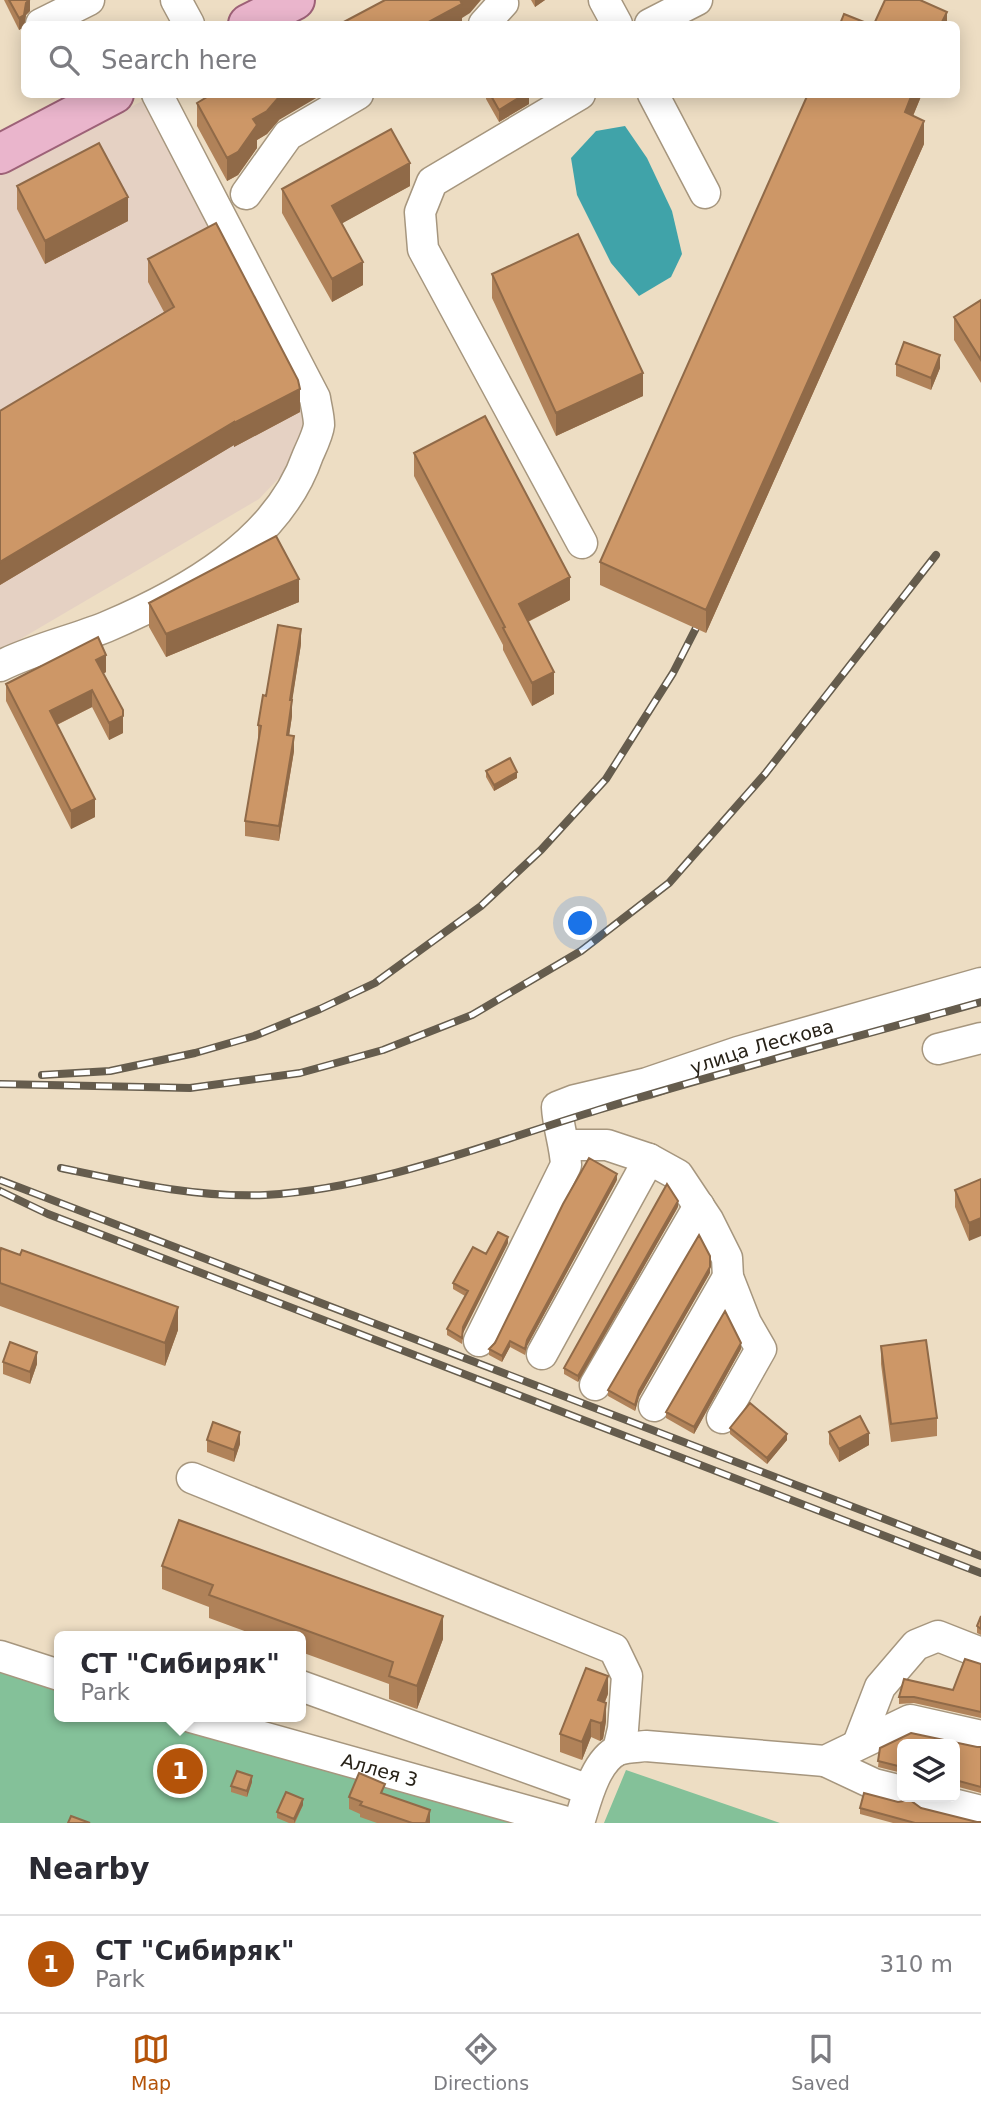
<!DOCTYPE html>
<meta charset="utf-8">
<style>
:root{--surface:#fff;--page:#f2f2f3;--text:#2b2b33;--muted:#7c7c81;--line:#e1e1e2;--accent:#b45309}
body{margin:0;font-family:"DejaVu Sans",sans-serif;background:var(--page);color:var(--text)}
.controls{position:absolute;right:21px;bottom:21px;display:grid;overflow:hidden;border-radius:10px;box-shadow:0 4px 18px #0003}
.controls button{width:63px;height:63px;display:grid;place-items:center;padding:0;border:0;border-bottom:2px solid var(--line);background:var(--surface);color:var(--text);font:35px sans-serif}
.you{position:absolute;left:581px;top:924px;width:24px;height:24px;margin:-18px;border:5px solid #fff;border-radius:50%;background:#1a73e8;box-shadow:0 0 0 10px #1a73e833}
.badge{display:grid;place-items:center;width:46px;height:46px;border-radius:50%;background:var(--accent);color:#fff;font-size:23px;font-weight:700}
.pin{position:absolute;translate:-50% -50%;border:4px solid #fff;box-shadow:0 2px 7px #0006}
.popup{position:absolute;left:54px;top:1631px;width:252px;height:91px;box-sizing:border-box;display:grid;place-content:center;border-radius:10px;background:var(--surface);filter:drop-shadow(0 2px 5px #0005);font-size:23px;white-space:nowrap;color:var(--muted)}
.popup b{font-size:26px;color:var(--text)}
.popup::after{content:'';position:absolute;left:50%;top:100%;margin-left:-14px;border:14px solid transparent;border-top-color:var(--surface)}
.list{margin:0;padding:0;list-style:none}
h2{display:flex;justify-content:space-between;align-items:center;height:91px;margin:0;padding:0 28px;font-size:30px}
h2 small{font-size:23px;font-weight:400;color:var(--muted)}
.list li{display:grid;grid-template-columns:46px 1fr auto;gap:21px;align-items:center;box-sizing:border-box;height:98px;padding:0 28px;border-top:2px solid var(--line)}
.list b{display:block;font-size:26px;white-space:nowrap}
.list p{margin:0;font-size:23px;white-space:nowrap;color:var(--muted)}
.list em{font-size:23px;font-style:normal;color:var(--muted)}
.icon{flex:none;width:38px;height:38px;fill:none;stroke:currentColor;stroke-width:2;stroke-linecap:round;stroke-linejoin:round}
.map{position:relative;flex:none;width:981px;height:1823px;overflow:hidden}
.search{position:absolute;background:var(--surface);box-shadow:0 4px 18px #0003;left:21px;right:21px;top:21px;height:77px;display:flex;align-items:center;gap:18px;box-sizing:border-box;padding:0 24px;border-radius:10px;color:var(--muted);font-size:26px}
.sheet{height:189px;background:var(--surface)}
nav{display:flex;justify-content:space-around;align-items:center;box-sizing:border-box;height:98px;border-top:2px solid var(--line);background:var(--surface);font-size:19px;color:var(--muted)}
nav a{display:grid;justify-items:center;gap:4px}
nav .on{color:var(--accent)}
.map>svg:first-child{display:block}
</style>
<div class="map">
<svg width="981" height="1823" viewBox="0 0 981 1823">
<rect width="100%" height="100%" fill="#edddc3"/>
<!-- industrial -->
<path fill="#e5d1c3" d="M 146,99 L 311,419 L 300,456 L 259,499 L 0,651 L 0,175 Z"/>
<!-- green -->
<path fill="#84c199" d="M 0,1664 L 59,1682 L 59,1717 L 175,1717 L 538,1823 L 0,1823 Z
M 626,1770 L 780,1823 L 604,1823 Z"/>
<!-- water -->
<path fill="#40a3a9" d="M 625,126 L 647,158 L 672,211 L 682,254 L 671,277 L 639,296 L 611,263 L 577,195 L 571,158 L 596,131 Z"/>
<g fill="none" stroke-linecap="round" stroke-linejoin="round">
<defs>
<g id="minor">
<path d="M 176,0 L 189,24"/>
<path d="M 604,0 L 617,24"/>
<path d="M 41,24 L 89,0"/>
<path d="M 484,24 L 503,3 L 502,0"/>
<path d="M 650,24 L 697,0"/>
<path d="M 580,94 L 432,182 L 420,212 L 423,249 L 582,543"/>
<path d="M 653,94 L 705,193"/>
<path d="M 246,194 L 288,135 L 358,94"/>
<path d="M 0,666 C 34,649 71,641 106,627 C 186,593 278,542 308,455 C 312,446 318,434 319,425 C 319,416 316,406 315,398 L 157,94"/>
<path d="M 938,1049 L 981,1038"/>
<path d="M 565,1145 L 607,1145 L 649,1159 L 678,1175 L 708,1220 L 727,1258 L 728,1277 L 746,1323 L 761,1349 L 722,1418"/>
<path id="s1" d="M 479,1341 L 566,1165 C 565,1145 558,1127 557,1107 L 575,1100 L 647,1083 L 738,1052 L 981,983"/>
<path d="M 542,1354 L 649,1159"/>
<path d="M 595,1385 L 699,1206"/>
<path d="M 654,1406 L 728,1277"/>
<path d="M 192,1478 L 614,1649 L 627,1676 L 623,1729 L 618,1750"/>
<path d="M 0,1656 L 59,1675"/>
<path d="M 301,1686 L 589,1790"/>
<path id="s2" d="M 191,1717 L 570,1823"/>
<path d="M 858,1744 L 880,1687 L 916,1645 L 938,1636 L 981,1653"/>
<path d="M 825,1761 L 874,1784 L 902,1791"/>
<path d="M 925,1797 L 981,1811"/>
<path d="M 579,1823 C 586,1801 595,1761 618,1750 C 626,1747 638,1747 646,1746 L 825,1761 L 910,1720 L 981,1736"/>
</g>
<path id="major" d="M 248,24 L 295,0
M 0,154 L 114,94"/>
</defs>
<!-- minor casing -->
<use href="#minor" stroke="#a6967e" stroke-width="33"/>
<!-- major casing -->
<use href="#major" stroke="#9d6177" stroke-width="42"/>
<!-- minor -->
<use href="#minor" stroke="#fff" stroke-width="30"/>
<!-- major -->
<use href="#major" stroke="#eab5cc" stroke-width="38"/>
<defs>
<path id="rail" d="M 42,1075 L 110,1071 L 195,1053 L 254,1036 L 320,1009 L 375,983 L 481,906 L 541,850 L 606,779 L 673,673 L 696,628
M 0,1084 L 190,1088 L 300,1073 L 383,1050 L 472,1015 L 581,951 L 669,883 L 765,774 L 936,555
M 61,1168 C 128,1182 196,1198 265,1195 C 376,1189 493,1142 598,1110 C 725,1071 854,1038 981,1002
M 0,1180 L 981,1556
M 0,1191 L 48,1214 L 981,1573"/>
</defs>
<!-- rail casing -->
<use href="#rail" stroke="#655c4d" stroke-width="8"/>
<!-- rail -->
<use href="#rail" stroke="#fff" stroke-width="5" stroke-dasharray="16" stroke-linecap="butt"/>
</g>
<!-- wall -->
<path fill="#b08259" d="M 4,0 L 30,0 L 30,11 L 26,15 L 24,27 L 19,30 Z
M 531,0 L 545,0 L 535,7 Z
M 486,94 L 529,94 L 529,104 L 499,122 L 486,99 Z
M 808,94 L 922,94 L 913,116 L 924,144 L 706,633 L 600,585 L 600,562 Z
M 197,103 L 279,120 L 267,134 L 257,140 L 257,148 L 238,175 L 227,181 L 197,126 Z
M 17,186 L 128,221 L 45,264 L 17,209 Z
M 410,186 L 342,223 L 363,285 L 332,302 L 282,213 L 282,189 Z
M 148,259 L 300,412 L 234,447 L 234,445 L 0,585 L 0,411 L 164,312 L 148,282 Z
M 492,274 L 643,396 L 556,436 L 492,298 Z
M 981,300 L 981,383 L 954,340 L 954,317 Z
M 896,364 L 940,368 L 931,390 L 896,376 Z
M 414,453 L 570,600 L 528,622 L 554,694 L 532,706 L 503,650 L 503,645 L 414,476 Z
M 299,602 L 166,657 L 149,627 L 149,603 Z
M 301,644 L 292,700 L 292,716 L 289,735 L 294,751 L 279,841 L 245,836 L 245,821 L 259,740 L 258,740 L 258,725 L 266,696 Z
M 106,672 L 103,674 L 123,733 L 109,740 L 92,707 L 57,725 L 95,817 L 71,829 L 6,701 L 6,684 Z
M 486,771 L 517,778 L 494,791 L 486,777 Z
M 981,1179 L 969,1241 L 955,1207 L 955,1190 Z
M 617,1180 L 527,1346 L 525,1355 L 510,1347 L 502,1362 L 489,1355 L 489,1349 Z
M 678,1207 L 578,1382 L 564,1374 L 564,1368 Z
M 508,1243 L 463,1333 L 462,1344 L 447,1335 L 447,1329 L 465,1296 L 453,1289 L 453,1283 L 486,1254 Z
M 0,1252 L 178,1330 L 165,1366 L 0,1306 Z
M 710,1273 L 639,1397 L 635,1411 L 608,1396 L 608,1390 Z
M 881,1346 L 937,1418 L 937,1436 L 891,1442 L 881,1364 Z
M 741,1349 L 694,1434 L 666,1418 L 666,1412 Z
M 3,1362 L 37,1364 L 30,1384 L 3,1374 Z
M 730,1428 L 787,1440 L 767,1464 L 730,1434 Z
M 829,1432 L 869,1445 L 839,1462 L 829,1444 Z
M 207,1440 L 240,1444 L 234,1462 L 207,1452 Z
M 162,1566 L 443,1639 L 417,1709 L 389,1699 L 389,1684 L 301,1652 L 301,1636 L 258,1636 L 209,1618 L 209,1607 L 162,1589 Z
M 981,1616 L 981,1635 L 977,1633 L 977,1626 Z
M 981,1664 L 981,1718 L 914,1703 L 899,1704 L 899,1697 L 953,1690 Z
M 608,1694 L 605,1702 L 606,1721 L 603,1739 L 600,1741 L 591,1737 L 582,1760 L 560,1752 L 560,1734 Z
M 911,1733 L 977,1747 L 981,1747 L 981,1793 L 955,1786 L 955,1744 L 902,1744 L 902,1773 L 878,1767 L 880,1748 Z
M 252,1782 L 247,1797 L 231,1792 L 231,1786 Z
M 385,1794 L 430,1810 L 430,1823 L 377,1823 L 360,1817 L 360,1814 L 349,1809 L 349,1797 Z
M 303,1805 L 295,1823 L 289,1823 L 277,1818 L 277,1812 Z
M 860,1808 L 921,1808 L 981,1823 L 893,1823 L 860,1814 Z"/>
<!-- shaded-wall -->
<path fill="#906a48" d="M 29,0 L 30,0 L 30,11 L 26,15 L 24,27 L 19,30 L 19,18 L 26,3 Z
M 458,0 L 481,0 L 470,13 L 462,18 L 462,24 L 425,24 Z
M 535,0 L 545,0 L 535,7 Z
M 947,12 L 947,24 L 941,24 Z
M 283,94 L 323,94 L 279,120 L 267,134 L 257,140 L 257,148 L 238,175 L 227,181 L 227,158 L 253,119 Z
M 525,94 L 529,94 L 529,104 L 499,122 L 499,110 Z
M 912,94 L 922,94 L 905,135 L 905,112 Z
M 924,121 L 924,144 L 706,633 L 706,610 Z
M 410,163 L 410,186 L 332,229 L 332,206 Z
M 128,197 L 128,221 L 45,264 L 45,241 Z
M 363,262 L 363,285 L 332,302 L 332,279 Z
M 940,355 L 940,368 L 931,390 L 931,378 Z
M 643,373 L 643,396 L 556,436 L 556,413 Z
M 300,389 L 300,412 L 234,447 L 234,423 Z
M 234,422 L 234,445 L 0,585 L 0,562 Z
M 570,577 L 570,600 L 519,626 L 519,604 Z
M 299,579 L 299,602 L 166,657 L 166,634 Z
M 301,629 L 301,644 L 290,715 L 290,700 Z
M 106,655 L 106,672 L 96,678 L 96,660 Z
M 554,672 L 554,694 L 532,706 L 532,683 Z
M 92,690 L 92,707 L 50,728 L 50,711 Z
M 292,700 L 292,716 L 287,750 L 287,735 Z
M 123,716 L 123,733 L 109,740 L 109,723 Z
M 294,736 L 294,751 L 279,841 L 279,826 Z
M 517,772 L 517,778 L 494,791 L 494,785 Z
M 95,799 L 95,817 L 71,829 L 71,811 Z
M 617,1174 L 617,1180 L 527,1346 L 525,1355 L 527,1340 Z
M 678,1201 L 678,1207 L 578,1382 L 578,1376 Z
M 981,1218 L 981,1236 L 969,1241 L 969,1223 Z
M 508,1237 L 508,1243 L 463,1333 L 462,1344 L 463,1327 Z
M 710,1267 L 710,1273 L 639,1397 L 635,1411 L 635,1405 L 639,1391 Z
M 178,1307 L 178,1330 L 165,1366 L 165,1343 Z
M 510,1341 L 510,1347 L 502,1362 L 502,1356 Z
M 741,1343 L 741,1349 L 694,1434 L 694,1427 Z
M 37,1352 L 37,1364 L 30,1384 L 30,1372 Z
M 240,1432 L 240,1444 L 234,1462 L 234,1450 Z
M 869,1433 L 869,1445 L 839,1462 L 839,1449 Z
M 787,1434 L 787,1440 L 767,1464 L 767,1458 Z
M 443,1616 L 443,1639 L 417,1709 L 417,1686 Z
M 608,1676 L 608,1694 L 598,1718 L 598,1700 Z
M 606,1703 L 606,1721 L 603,1739 L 600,1741 L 600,1723 Z
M 591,1720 L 591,1737 L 582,1760 L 582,1742 Z
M 252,1776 L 252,1782 L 247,1797 L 247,1791 Z
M 303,1799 L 303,1805 L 294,1823 L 294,1819 Z
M 430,1810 L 430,1823 L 426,1823 Z"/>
<!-- building -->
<path fill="#cd9767" stroke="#906a48" stroke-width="2" d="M 9,0 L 29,0 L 26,3 L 24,15 L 19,18 Z
M 385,0 L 460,0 L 462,4 L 425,24 L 340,24 Z
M 885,0 L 920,0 L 947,12 L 941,24 L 874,24 Z
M 844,14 L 869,24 L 840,24 Z
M 212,94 L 283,94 L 279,97 L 267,111 L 253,119 L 257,125 L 238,152 L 227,158 L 197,103 Z
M 490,94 L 525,94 L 499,110 Z
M 808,94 L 912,94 L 905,112 L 924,121 L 706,610 L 600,562 Z
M 391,129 L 410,163 L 332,206 L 363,262 L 332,279 L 282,189 Z
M 99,143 L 128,197 L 45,241 L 17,186 Z
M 216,223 L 298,380 L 300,389 L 234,423 L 234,422 L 0,562 L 0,411 L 174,307 L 148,259 Z
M 578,234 L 643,373 L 556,413 L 492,274 Z
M 981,300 L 981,360 L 954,317 Z
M 904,342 L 940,355 L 931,378 L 896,364 Z
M 485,416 L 570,577 L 519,604 L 554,672 L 532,683 L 503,628 L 505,627 L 414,453 Z
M 276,536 L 299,579 L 166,634 L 149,603 Z
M 278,625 L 301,629 L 290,700 L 292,700 L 287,735 L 294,736 L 279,826 L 245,821 L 261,726 L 258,725 L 263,695 L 266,696 Z
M 98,637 L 106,655 L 96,660 L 123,710 L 123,716 L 109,723 L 92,690 L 50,711 L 95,799 L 71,811 L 6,684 Z
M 510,758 L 517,772 L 494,785 L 486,771 Z
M 589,1158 L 617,1174 L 527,1340 L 525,1349 L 510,1341 L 502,1356 L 489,1349 L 495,1343 L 563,1204 Z
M 981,1179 L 981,1218 L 969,1223 L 955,1190 Z
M 667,1184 L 678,1201 L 578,1376 L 564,1368 Z
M 498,1232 L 508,1237 L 463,1327 L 462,1338 L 447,1329 L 468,1291 L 453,1283 L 473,1247 L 486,1254 Z
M 699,1235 L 710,1256 L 710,1267 L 639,1391 L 635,1405 L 608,1390 Z
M 1,1248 L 20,1255 L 22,1250 L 178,1307 L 165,1343 L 0,1283 L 0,1252 Z
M 725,1311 L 741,1343 L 694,1427 L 666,1412 Z
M 926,1340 L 937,1418 L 891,1424 L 881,1346 Z
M 10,1342 L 37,1352 L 30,1372 L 3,1362 Z
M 750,1403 L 787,1434 L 767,1458 L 730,1428 Z
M 860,1416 L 869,1433 L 839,1449 L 829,1432 Z
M 213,1422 L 240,1432 L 234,1450 L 207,1440 Z
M 179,1520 L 443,1616 L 417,1686 L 389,1676 L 393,1662 L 209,1595 L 213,1585 L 162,1566 Z
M 981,1616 L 981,1629 L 977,1626 Z
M 965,1659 L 981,1664 L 981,1712 L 914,1697 L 899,1697 L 904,1679 L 953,1690 Z
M 586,1668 L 608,1676 L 598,1700 L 606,1703 L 603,1722 L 600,1723 L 591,1720 L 582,1742 L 560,1734 Z
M 911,1733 L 977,1747 L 981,1747 L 981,1787 L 955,1780 L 955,1744 L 902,1744 L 902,1767 L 878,1761 L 880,1748 Z
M 237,1771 L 252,1776 L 247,1791 L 231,1786 Z
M 359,1773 L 385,1784 L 381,1793 L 430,1810 L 426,1823 L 412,1823 L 360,1805 L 362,1802 L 349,1797 Z
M 286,1792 L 303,1799 L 294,1819 L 277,1812 Z
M 864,1793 L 898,1802 L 910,1800 L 921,1808 L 977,1822 L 981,1822 L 981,1823 L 915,1823 L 860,1808 Z
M 71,1816 L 90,1823 L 68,1823 Z"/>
<g text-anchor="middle" stroke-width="5" stroke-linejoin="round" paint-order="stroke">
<!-- street labels -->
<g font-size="19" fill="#272117" stroke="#fff">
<text dy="7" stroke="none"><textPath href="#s1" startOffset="469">улица Лескова</textPath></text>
<text dy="7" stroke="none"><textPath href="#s2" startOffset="196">Аллея 3</textPath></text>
</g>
</g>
</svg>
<div class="controls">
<button><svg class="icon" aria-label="layers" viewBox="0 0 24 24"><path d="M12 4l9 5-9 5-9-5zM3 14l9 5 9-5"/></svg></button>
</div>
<div class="you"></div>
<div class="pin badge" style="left:180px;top:1771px">1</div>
<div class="popup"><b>СТ &quot;Сибиряк&quot;</b>Park</div>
<div class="search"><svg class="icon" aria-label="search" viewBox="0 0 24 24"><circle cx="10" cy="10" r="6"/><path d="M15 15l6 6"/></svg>Search here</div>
</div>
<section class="sheet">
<h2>Nearby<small></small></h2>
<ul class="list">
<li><span class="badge">1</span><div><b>СТ &quot;Сибиряк&quot;</b><p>Park</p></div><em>310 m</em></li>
</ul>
</section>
<nav>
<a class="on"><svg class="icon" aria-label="map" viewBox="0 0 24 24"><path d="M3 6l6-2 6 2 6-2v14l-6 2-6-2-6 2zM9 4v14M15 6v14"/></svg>Map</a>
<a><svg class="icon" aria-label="directions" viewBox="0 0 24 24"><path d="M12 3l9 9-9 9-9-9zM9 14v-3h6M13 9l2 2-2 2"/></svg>Directions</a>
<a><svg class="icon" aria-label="saved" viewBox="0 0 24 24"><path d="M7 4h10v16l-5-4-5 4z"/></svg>Saved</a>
</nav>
